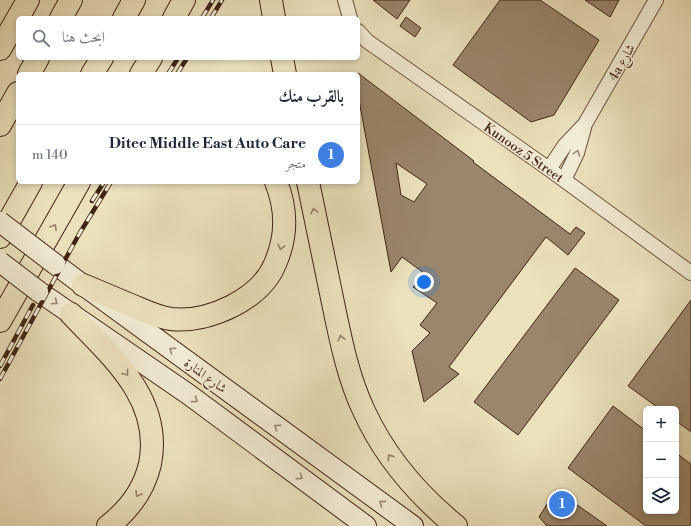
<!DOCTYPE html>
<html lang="ar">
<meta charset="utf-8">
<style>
:root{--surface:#fff;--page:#f6f6f7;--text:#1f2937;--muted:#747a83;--line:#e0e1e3;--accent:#8f2418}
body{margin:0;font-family:"Libre Bodoni",Amiri,serif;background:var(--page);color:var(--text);direction:rtl}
.controls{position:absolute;right:12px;bottom:12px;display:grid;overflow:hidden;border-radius:6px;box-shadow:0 2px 6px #0003}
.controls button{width:36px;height:36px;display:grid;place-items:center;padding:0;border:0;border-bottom:1px solid var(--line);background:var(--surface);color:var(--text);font:20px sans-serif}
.you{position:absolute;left:424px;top:282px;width:14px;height:14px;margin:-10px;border:3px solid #fff;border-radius:50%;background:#1a73e8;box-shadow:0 0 0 6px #1a73e833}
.badge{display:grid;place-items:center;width:26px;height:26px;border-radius:50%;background:var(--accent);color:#fff;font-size:13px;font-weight:700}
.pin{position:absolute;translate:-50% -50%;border:2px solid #fff;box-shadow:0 1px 4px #0006}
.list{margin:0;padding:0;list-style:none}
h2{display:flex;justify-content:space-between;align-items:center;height:52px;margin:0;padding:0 16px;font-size:17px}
h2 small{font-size:13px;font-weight:400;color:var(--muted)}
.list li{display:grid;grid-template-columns:26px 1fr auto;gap:12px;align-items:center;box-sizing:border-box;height:60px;padding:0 16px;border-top:1px solid var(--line)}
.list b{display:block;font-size:15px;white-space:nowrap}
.list p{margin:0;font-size:13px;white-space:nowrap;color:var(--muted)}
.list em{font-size:13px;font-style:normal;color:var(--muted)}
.icon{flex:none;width:22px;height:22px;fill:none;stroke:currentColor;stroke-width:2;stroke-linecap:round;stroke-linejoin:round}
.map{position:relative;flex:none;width:691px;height:526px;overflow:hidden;direction:ltr}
.search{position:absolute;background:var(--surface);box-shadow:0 2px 6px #0003;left:16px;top:16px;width:344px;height:44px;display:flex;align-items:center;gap:10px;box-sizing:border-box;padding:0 14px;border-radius:6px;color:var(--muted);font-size:15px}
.panel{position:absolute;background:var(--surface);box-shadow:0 2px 6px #0003;left:16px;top:72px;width:344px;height:112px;border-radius:6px;direction:rtl}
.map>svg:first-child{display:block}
</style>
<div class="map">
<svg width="691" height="526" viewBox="0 0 691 526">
<rect width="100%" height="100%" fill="#ebe1bd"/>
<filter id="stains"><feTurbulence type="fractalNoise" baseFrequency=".005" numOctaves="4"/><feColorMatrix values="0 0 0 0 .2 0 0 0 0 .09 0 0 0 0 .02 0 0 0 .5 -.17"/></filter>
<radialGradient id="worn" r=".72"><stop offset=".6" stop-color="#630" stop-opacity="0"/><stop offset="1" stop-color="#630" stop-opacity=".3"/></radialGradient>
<!-- building -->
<path fill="#99866b" stroke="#412413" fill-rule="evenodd" d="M 373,0 L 410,0 L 397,19 Z
M 500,0 L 540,0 L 599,40 L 554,115 L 531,122 L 453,65 Z
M 585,0 L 619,0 L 610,17 Z
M 406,17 L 421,28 L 415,37 L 400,26 Z
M 358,73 L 474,161 L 473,162 L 570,234 L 576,227 L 585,233 L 568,255 L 546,237 L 449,367 L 459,374 L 424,402 L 412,351 L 430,333 L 420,325 L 437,303 L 413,287 L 424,273 L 402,257 L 391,272 L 358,95 ZM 396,163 L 427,184 L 414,202 L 401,195 Z
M 575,268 L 619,300 L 518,435 L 474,402 Z
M 691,300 L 691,432 L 676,421 L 676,409 L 660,409 L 628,386 Z
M 613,406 L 646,431 L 646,511 L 676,511 L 676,453 L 691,464 L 691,526 L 646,526 L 568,468 Z
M 556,490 L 607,526 L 547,526 L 539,517 Z"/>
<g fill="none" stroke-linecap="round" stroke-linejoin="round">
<defs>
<path id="street" d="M 345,0 L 350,18
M 358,31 L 367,41 L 549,169 L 691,273
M 549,169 L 565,145 L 585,124 L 656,0
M 564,180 L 577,153 L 585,124"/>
<path id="secondary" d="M 55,264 L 83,285 L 413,526
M 38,291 L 188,394 L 366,526"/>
<path id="highway" d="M 271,0 L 274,18
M 61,18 L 71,0
M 124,18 L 134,0
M 174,18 L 184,0
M 0,49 L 28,0
M 282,58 L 285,74
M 29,74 L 38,58
M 92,74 L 102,58
M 141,74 L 151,58
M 0,125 L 18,93
M 308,182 C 316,221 324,259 332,298 C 340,336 347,375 364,411 C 385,457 417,494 456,526
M 0,237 L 31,182
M 83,285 C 100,292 116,299 133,306 C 145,311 157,317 171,319 C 208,323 260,300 275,264 C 287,237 287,209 276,182
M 71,314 C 111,356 163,399 150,464 C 144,490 129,510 108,526
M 0,321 L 79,182"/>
</defs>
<!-- street casing -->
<use href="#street" stroke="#6c533e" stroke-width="16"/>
<!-- secondary casing -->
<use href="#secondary" stroke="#412413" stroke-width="22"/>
<!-- highway casing -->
<use href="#highway" stroke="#412413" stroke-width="24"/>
<!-- street -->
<use href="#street" stroke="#f2ecd4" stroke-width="14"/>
<!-- secondary -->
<use href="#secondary" stroke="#f2ecd4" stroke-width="20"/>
<!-- highway -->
<use href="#highway" stroke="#ebe1bd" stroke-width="22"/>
<defs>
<path id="rail" d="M 202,18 L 213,0
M 211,18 L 222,0
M 168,74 L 178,58
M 177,74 L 187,58
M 92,201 L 104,182
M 0,366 L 33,305
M 0,379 L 78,236 L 111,182"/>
</defs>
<!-- rail casing -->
<use href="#rail" stroke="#412413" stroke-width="4.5"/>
<!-- rail -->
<use href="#rail" stroke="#f2ecd4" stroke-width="3" stroke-dasharray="9" stroke-linecap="butt"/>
<defs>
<path id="secondary-bridge" d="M 0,222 L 55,264
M 0,262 L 38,291"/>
</defs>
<!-- secondary-bridge casing -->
<use href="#secondary-bridge" stroke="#412413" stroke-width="22" stroke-linecap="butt"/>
<!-- secondary-bridge -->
<use href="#secondary-bridge" stroke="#f2ecd4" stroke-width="20"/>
</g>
<!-- one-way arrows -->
<defs><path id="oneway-chevron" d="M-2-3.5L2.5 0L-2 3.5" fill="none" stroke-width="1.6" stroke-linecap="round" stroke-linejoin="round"/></defs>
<g stroke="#9a8874">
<use href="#oneway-chevron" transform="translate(577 153) rotate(-69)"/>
<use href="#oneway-chevron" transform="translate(55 302) rotate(34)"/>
<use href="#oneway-chevron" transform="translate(172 350) rotate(-144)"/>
<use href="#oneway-chevron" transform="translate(195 400) rotate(36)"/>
<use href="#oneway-chevron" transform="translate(277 427) rotate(-144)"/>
<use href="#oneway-chevron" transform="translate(300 477) rotate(36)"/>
<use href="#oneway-chevron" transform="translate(382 503) rotate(-144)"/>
</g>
<g stroke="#968268">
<use href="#oneway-chevron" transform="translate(314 211) rotate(-102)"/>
<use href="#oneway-chevron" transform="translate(54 227) rotate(-60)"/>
<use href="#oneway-chevron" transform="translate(281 247) rotate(104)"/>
<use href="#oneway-chevron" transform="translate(341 338) rotate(-103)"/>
<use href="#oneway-chevron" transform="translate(126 373) rotate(53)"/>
<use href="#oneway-chevron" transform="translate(390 457) rotate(-125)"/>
<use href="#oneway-chevron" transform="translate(138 494) rotate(121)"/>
</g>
<g text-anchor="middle" stroke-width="3" stroke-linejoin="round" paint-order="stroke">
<!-- street labels -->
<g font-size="13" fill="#412413" stroke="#f2ecd4">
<text transform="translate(621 62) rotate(-60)" y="5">4a شارع</text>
<text transform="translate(524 152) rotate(35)" y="5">Kunooz 5 Street</text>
<text transform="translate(206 375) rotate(36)" y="5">شارع المنارة</text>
</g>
</g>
<rect width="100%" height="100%" filter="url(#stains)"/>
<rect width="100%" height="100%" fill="url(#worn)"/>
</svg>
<div class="controls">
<button>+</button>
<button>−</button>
<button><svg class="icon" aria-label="layers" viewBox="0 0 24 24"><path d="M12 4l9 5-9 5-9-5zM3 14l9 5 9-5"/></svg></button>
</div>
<div class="you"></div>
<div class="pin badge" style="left:562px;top:504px;background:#3f7fe0">1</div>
<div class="search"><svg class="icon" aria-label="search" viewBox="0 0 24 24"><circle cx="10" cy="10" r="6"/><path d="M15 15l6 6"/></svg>ابحث هنا</div>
<section class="panel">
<h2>بالقرب منك<small></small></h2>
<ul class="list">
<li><span class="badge" style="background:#3f7fe0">1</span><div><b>Ditec Middle East Auto Care</b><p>متجر</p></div><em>140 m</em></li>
</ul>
</section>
</div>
